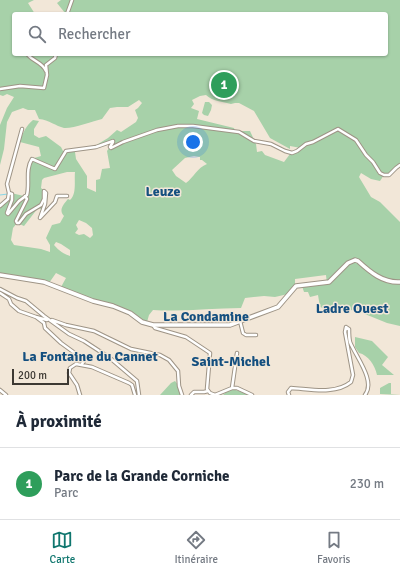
<!DOCTYPE html>
<html lang="fr">
<meta charset="utf-8">
<style>
:root{--surface:#fff;--page:#f2f2f3;--text:#1f2937;--muted:#747a83;--line:#e0e1e3;--accent:#0f766e}
body{margin:0;font-family:Signika,sans-serif;background:var(--page);color:var(--text)}
.scale{position:absolute;left:12px;bottom:10px;width:57px;box-sizing:border-box;padding-left:4px;border:2px solid #3d3933;border-top:0;font-size:11px;line-height:14px;white-space:nowrap;color:#3d3933;-webkit-text-stroke:3px #f2e7d8;paint-order:stroke}
.you{position:absolute;left:193px;top:142px;width:14px;height:14px;margin:-10px;border:3px solid #fff;border-radius:50%;background:#1a73e8;box-shadow:0 0 0 6px #1a73e833}
.badge{display:grid;place-items:center;width:26px;height:26px;border-radius:50%;background:var(--accent);color:#fff;font-size:13px;font-weight:700}
.pin{position:absolute;translate:-50% -50%;border:2px solid #fff;box-shadow:0 1px 4px #0006}
.list{margin:0;padding:0;list-style:none}
h2{display:flex;justify-content:space-between;align-items:center;height:52px;margin:0;padding:0 16px;font-size:17px}
h2 small{font-size:13px;font-weight:400;color:var(--muted)}
.list li{display:grid;grid-template-columns:26px 1fr auto;gap:12px;align-items:center;box-sizing:border-box;height:72px;padding:0 16px;border-top:1px solid var(--line)}
.list b{display:block;font-size:15px;white-space:nowrap}
.list p{margin:0;font-size:13px;white-space:nowrap;color:var(--muted)}
.list em{font-size:13px;font-style:normal;color:var(--muted)}
.icon{flex:none;width:22px;height:22px;fill:none;stroke:currentColor;stroke-width:2;stroke-linecap:round;stroke-linejoin:round}
.map{position:relative;flex:none;width:400px;height:395px;overflow:hidden}
.search{position:absolute;background:var(--surface);box-shadow:0 1px 3px #0004;left:12px;right:12px;top:12px;height:44px;display:flex;align-items:center;gap:10px;box-sizing:border-box;padding:0 14px;border-radius:4px;color:var(--muted);font-size:15px}
.sheet{height:124px;background:var(--surface)}
nav{display:flex;justify-content:space-around;align-items:center;box-sizing:border-box;height:56px;border-top:1px solid var(--line);background:var(--surface);font-size:11px;color:var(--muted)}
nav a{display:grid;justify-items:center;gap:2px}
nav .on{color:var(--accent)}
.map>svg:first-child{display:block}
</style>
<div class="map">
<svg width="400" height="395" viewBox="0 0 400 395">
<rect width="100%" height="100%" fill="#f2e7d8"/>
<!-- green -->
<path fill="#a7d1a9" fill-rule="evenodd" d="M 0,0 L 34,0 L 28,3 L 35,14 L 14,14 L 14,54 L 386,54 L 386,14 L 65,14 L 65,13 L 57,3 L 61,0 L 400,0 L 400,165 L 390,175 L 384,175 L 380,181 L 371,179 L 361,173 L 359,177 L 371,197 L 380,202 L 400,222 L 400,326 L 387,323 L 355,310 L 331,311 L 320,307 L 318,295 L 310,297 L 308,292 L 304,292 L 302,286 L 327,284 L 326,275 L 295,279 L 295,286 L 288,294 L 275,297 L 264,296 L 245,298 L 241,308 C 212,308 183,312 153,310 L 149,315 L 147,322 L 124,309 L 109,303 L 97,301 L 61,287 L 66,278 L 56,273 L 49,283 L 33,278 L 0,274 L 0,207 L 8,199 L 11,193 L 24,196 L 27,195 L 31,159 L 41,156 L 39,147 L 20,142 C 23,132 26,126 33,120 L 39,121 L 34,129 L 34,135 L 39,138 L 46,136 L 61,147 L 63,151 L 72,150 L 75,152 L 76,159 L 87,176 L 87,188 L 96,192 L 96,180 L 100,179 L 102,169 L 110,168 L 107,151 L 113,142 L 93,147 L 108,138 L 117,130 L 121,132 L 136,122 L 138,118 L 135,110 L 138,108 L 142,103 L 139,100 L 128,107 L 117,107 L 110,108 L 102,119 C 93,121 72,129 64,128 C 56,126 49,120 39,119 L 35,110 L 28,110 L 23,108 L 12,112 L 7,122 L 4,149 L 0,165 L 0,180 L 0,125 L 7,108 L 14,97 L 7,94 L 3,96 L 0,95 ZM 206,95 C 212,101 223,102 231,104 L 235,103 L 239,103 L 254,111 L 270,138 L 290,149 L 290,146 L 301,148 L 290,154 L 284,162 L 265,155 L 262,151 L 257,152 L 256,144 L 250,131 L 235,131 L 234,128 L 197,119 L 199,111 L 191,108 L 194,104 L 192,100 L 200,96 ZM 194,156 L 200,157 L 200,160 L 202,160 L 207,164 C 197,168 194,177 186,183 L 176,176 L 172,170 L 185,158 ZM 67,172 L 75,172 C 74,180 77,194 70,200 L 68,199 C 64,204 58,210 64,216 L 60,223 L 52,225 L 46,238 L 50,245 L 50,252 L 41,249 L 14,245 L 11,240 L 13,228 L 17,223 L 24,226 L 38,208 L 44,210 L 45,191 L 41,188 L 42,180 L 44,178 ZM 79,220 L 86,223 L 92,228 L 93,235 L 90,238 L 84,234 L 79,235 L 75,233 L 78,229 L 76,225 ZM 56,242 L 61,244 L 70,250 L 70,256 C 64,254 59,251 54,245 Z
M 205,102 L 209,102 L 212,105 L 211,110 L 208,116 L 204,115 L 202,113 Z
M 355,337 L 372,341 L 388,357 L 382,365 L 394,375 L 377,375 C 375,365 368,355 359,353 L 355,347 Z
M 175,381 L 179,386 L 182,395 L 160,395 L 171,383 Z
M 389,383 L 391,383 L 391,394 L 400,395 L 380,394 L 380,388 Z
M 232,389 L 239,391 L 249,395 L 223,395 L 227,391 Z"/>
<g fill="none" stroke-linecap="round" stroke-linejoin="round">
<!-- stream -->
<path stroke="#86d7e9" stroke-width="1" d="M 0,195 L 8,194"/>
<defs>
<path id="minor" d="M 67,14 L 72,0
M 28,55 C 34,62 42,62 46,71
M 0,89 L 20,86 L 44,88 L 47,75 L 46,65 L 55,58 L 56,54
M 9,193 L 7,184 L 22,129
M 25,196 L 27,199 L 16,221 L 17,223 L 19,223 L 26,214 L 41,205 L 44,199 L 44,191 L 46,193 L 45,204 L 40,218 L 55,202 L 57,196 L 67,196
M 0,206 L 8,199 L 9,193 L 12,194 L 12,200 L 7,213 L 8,214 L 19,201 L 27,195 C 30,183 25,170 32,159 L 55,169 L 66,151 L 96,147 L 113,141 L 113,142 L 110,147 L 111,148 L 123,142 L 157,130 L 178,126 L 193,126 L 239,132 L 254,141 L 271,144 L 285,151 L 292,153 L 297,151 L 306,144 L 313,142 L 338,129 L 356,140 L 366,155 L 373,162 L 380,173 L 384,175 L 389,175 L 396,168 L 400,165
M 0,289 L 17,298 L 26,301 L 44,316 L 69,334 L 84,341 L 110,358 L 137,381 L 139,395
M 0,293 L 9,299 L 11,304 L 19,311 L 36,317 L 44,323 L 45,328 L 61,343 L 83,359 L 84,361 L 82,364
M 36,317 L 47,320
M 52,320 L 66,325 L 94,331 L 131,349 L 160,355 L 169,360 L 178,371 L 179,386 L 182,395
M 240,321 L 243,333 L 246,335 L 256,335
M 153,325 L 155,328 L 186,337 L 210,353 L 207,389 L 210,393 L 215,395 L 232,388 L 237,388 L 252,395
M 232,388 L 237,353
M 0,390 L 6,395
M 80,395 L 77,385 L 69,373 L 70,368 L 76,364 L 92,367 L 129,383 L 132,385 L 135,395
M 191,395 L 194,392 L 204,392 L 208,391
M 289,395 L 288,392 L 291,388 C 310,389 335,395 351,382 L 353,375 L 345,332 L 346,327 L 349,329 C 349,333 349,338 350,342 C 356,357 376,381 365,395"/>
<path id="major" d="M 0,275 L 44,282 L 93,301 L 113,306 L 130,313 L 142,322 L 153,325 L 230,325 L 278,307 L 296,286 L 329,282 L 348,263 L 355,260 L 358,261 C 370,272 383,283 400,282"/>
</defs>
<!-- minor casing -->
<use href="#minor" stroke="#9e9486" stroke-width="4.5"/>
<!-- major casing -->
<use href="#major" stroke="#9e9486" stroke-width="5.5"/>
<!-- minor -->
<use href="#minor" stroke="#fff" stroke-width="2.5"/>
<!-- major -->
<use href="#major" stroke="#fff" stroke-width="3.5"/>
</g>
<g text-anchor="middle" stroke-width="3" stroke-linejoin="round" paint-order="stroke">
<!-- district labels -->
<g font-size="14" font-weight="bold" fill="#144f7f" stroke="#f2e7d8">
<text x="163" y="196">Leuze</text>
<text x="352" y="313">Ladre Ouest</text>
<text x="206" y="321">La Condamine</text>
<text x="90" y="361">La Fontaine du Cannet</text>
<text x="231" y="366">Saint-Michel</text>
</g>
</g>
</svg>
<div class="scale">200 m</div>
<div class="you"></div>
<div class="pin badge" style="left:224px;top:85px;background:#2e9e5b">1</div>
<div class="search"><svg class="icon" aria-label="search" viewBox="0 0 24 24"><circle cx="10" cy="10" r="6"/><path d="M15 15l6 6"/></svg>Rechercher</div>
</div>
<section class="sheet">
<h2>À proximité<small></small></h2>
<ul class="list">
<li><span class="badge" style="background:#2e9e5b">1</span><div><b>Parc de la Grande Corniche</b><p>Parc</p></div><em>230 m</em></li>
</ul>
</section>
<nav>
<a class="on"><svg class="icon" aria-label="map" viewBox="0 0 24 24"><path d="M3 6l6-2 6 2 6-2v14l-6 2-6-2-6 2zM9 4v14M15 6v14"/></svg>Carte</a>
<a><svg class="icon" aria-label="directions" viewBox="0 0 24 24"><path d="M12 3l9 9-9 9-9-9zM9 14v-3h6M13 9l2 2-2 2"/></svg>Itinéraire</a>
<a><svg class="icon" aria-label="saved" viewBox="0 0 24 24"><path d="M7 4h10v16l-5-4-5 4z"/></svg>Favoris</a>
</nav>
